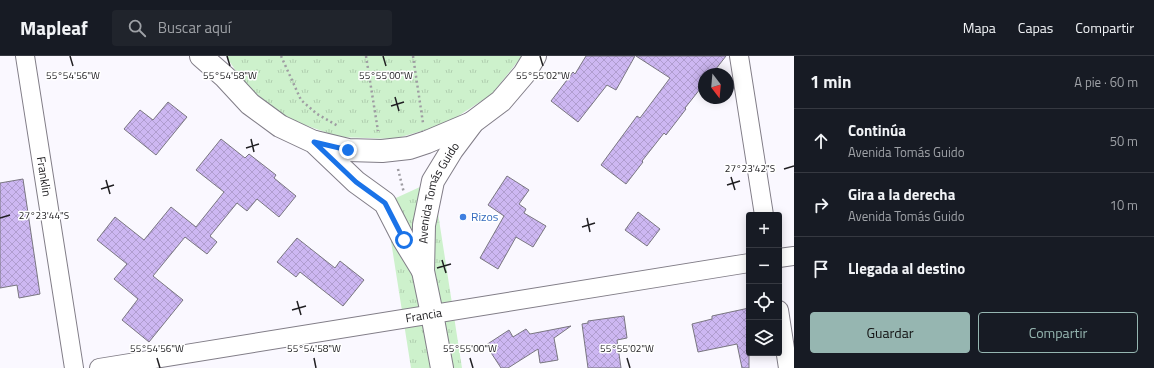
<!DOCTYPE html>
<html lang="es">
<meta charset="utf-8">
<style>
:root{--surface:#171b24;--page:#20242c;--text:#f1f3f6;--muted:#9ea1a6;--line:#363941;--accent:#96b6b1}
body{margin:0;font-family:"Titillium Web",sans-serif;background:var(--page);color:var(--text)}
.controls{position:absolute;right:12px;bottom:12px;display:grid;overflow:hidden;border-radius:4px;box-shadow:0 2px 10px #0003}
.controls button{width:36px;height:36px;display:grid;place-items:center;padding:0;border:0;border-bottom:1px solid var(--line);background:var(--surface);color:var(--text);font:20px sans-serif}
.compass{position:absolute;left:698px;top:12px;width:36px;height:36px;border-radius:50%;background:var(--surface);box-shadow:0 2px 10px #0003;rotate:164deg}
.stop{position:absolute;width:12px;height:12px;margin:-9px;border:3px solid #1a73e8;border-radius:50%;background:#fff}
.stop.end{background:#1a73e8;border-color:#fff;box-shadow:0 1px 4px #0008}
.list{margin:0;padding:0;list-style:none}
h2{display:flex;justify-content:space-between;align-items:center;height:52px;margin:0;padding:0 16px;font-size:17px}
h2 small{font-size:13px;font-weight:400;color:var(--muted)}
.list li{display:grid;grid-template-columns:26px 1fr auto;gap:12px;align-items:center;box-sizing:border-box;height:64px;padding:0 16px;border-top:1px solid var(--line)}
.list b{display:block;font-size:15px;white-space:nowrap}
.list p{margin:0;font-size:13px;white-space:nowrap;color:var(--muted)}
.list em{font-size:13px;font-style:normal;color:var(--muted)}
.actions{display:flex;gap:8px;padding:12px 16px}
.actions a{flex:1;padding:9px 0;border:1px solid var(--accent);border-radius:4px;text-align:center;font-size:14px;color:var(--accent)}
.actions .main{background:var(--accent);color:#111}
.icon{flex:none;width:22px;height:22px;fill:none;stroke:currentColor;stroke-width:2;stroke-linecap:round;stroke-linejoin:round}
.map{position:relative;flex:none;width:794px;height:312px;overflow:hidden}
header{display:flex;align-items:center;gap:24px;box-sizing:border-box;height:56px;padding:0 20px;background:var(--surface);border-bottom:1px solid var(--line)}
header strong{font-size:19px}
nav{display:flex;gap:22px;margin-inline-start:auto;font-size:14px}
.search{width:280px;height:36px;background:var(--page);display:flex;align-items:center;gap:10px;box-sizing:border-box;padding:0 14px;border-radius:4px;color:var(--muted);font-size:15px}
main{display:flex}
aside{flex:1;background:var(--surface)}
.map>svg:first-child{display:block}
</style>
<header>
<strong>Mapleaf</strong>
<div class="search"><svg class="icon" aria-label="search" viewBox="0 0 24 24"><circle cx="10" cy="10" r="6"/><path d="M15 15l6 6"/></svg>Buscar aquí</div>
<nav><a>Mapa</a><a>Capas</a><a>Compartir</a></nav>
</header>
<main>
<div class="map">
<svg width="794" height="312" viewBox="0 0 794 312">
<defs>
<pattern id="grass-tufts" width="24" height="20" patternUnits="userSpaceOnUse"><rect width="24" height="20" fill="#cdf1cc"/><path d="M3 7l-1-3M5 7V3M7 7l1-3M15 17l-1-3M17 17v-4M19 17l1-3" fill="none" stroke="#b0ceaf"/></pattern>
<pattern id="building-cross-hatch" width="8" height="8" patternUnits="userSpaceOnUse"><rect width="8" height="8" fill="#cdb7f2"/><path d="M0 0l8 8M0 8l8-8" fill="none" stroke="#b09dcf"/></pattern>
</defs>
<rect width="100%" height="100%" fill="#faf8ff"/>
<!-- grass -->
<path fill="url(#grass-tufts)" d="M 226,0 L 522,0 L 492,38 L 446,68 L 394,83 L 339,81 L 288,63 L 245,29 Z
M 433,125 L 462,312 L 411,312 L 385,147 Z"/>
<!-- building -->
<path fill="url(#building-cross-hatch)" stroke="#797680" d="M 586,0 L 635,0 L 616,34 L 607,29 L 578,66 L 551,45 L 573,16 L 575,18 Z
M 636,0 L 726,0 L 712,18 L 704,18 L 704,28 L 685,52 L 686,53 L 666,79 L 664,77 L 642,105 L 643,106 L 626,128 L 601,109 L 637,60 L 640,62 L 670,22 Z
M 168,46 L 187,61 L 156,99 L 124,73 L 140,54 L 153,64 Z
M 221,83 L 245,102 L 249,98 L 276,119 L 274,122 L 296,140 L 279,161 L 257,143 L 247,155 L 237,147 L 210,180 L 217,186 L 207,198 L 185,181 L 153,220 L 183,244 L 149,286 L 122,264 L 138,243 L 114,223 L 127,208 L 97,184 L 115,161 L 144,184 L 171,151 L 196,171 L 224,136 L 196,114 Z
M 507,120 L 529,134 L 519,148 L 526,153 L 524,157 L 546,170 L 533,191 L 516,181 L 498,213 L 480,202 L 504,160 L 488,149 Z
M 23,123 L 40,238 L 19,242 L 17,229 L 0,232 L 0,127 Z
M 638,156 L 660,173 L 647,190 L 625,174 Z
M 297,182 L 335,212 L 340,205 L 364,224 L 343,250 L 300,216 L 296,221 L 277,206 Z
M 749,252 L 749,312 L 742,312 L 737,288 L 698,296 L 692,268 L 712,263 L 712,260 Z
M 624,260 L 627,282 L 617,284 L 621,312 L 588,312 L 582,268 L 588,267 L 588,265 Z
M 571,270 L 554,282 L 558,304 L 540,307 L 538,293 L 508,312 L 501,312 L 486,289 L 509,274 L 513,281 L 526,273 L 530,278 Z"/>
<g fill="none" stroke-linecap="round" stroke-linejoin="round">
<defs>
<g id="street">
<path id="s1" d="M 25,0 L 74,312"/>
<path d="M 739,0 L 764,159"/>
<path d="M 779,202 L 794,200"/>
<path d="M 779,254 L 788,312"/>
<path id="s2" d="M 99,312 L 749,207"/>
</g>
<g id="secondary">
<path d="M 201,0 L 225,21 L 250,48 L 280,70 L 314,86 L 356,126 L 385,147 L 404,184 L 423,215"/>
<path d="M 315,86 L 348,94 L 382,95 L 409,92 L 427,86 L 472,67"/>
<path id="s3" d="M 442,312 L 432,258 L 423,215 L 424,169 L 433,125 L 452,94 L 473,66 L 501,45 L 524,18 L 535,0"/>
</g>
</defs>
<!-- street casing -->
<use href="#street" stroke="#817d87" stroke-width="20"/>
<!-- secondary casing -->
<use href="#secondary" stroke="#817d87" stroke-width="24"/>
<!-- path -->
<path stroke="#9e9ca2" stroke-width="2.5" stroke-dasharray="2 3" stroke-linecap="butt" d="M 281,0 L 301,44 L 317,58 L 338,70
M 366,0 L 378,75
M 413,0 L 423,67
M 398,113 L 404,137"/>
<!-- street -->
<use href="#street" stroke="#fff" stroke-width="18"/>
<!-- secondary -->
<use href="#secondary" stroke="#fff" stroke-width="22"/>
</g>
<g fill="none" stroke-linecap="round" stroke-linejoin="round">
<!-- route -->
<path stroke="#1a73e8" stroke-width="5" d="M 348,94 L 314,86 L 356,126 L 385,147 L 404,184"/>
</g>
<!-- ticks -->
<path fill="none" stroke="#212023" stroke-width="1.5" d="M 70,0 L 73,10M 227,0 L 230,10M 383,0 L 386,10M 540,0 L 543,10M 395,41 L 399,55M 391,50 L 404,46M 251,83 L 254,96M 246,92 L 259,88M 784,113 L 794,110M 731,121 L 735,134M 106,124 L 110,138M 727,129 L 740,125M 101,133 L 114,129M 0,162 L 10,159M 587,162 L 590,176M 582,171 L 595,167M 442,204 L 446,217M 437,212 L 451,208M 297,245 L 301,259M 292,254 L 306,250M 157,302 L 160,312M 314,302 L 316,312M 470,302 L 473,312M 627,302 L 630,312"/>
<!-- markers -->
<circle fill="#3f7fe0" stroke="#fff" stroke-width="1.5" cx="463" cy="161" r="4"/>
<g text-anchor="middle" stroke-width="3" stroke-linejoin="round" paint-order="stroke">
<!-- street labels -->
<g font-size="12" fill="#212023" stroke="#fff">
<text dy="4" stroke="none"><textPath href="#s1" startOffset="122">Franklin</textPath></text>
<text dy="4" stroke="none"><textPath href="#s3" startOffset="180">Avenida Tomás Guido</textPath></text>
<text dy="4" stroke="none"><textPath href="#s2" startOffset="329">Francia</textPath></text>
</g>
<!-- shop labels -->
<g font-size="12" fill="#366cbe" stroke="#fff" text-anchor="start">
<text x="471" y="165">Rizos</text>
</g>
</g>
<g font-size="10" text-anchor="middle" fill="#212023" stroke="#fff" stroke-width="3" stroke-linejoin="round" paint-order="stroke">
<text x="73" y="23">55°54'56"W</text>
<text x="230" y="23">55°54'58"W</text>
<text x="386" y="23">55°55'00"W</text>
<text x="543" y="23">55°55'02"W</text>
<text x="750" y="116">27°23'42"S</text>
<text x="44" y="163">27°23'44"S</text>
<text x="157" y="296">55°54'56"W</text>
<text x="314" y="296">55°54'58"W</text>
<text x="470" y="296">55°55'00"W</text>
<text x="627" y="296">55°55'02"W</text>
</g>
</svg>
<div class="controls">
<button>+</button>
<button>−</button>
<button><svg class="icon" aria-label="locate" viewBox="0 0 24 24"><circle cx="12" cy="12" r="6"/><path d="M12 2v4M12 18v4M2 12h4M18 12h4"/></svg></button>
<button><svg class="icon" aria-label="layers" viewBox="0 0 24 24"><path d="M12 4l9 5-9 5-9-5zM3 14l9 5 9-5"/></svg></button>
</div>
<svg class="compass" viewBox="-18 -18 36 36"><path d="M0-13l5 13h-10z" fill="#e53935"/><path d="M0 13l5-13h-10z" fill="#9ea1a6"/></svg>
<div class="stop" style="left:404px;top:184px"></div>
<div class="stop end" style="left:348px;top:94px"></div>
</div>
<aside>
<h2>1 min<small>A pie · 60 m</small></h2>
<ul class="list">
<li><svg class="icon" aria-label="ahead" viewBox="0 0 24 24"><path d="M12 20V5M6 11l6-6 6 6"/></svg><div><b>Continúa</b><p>Avenida Tomás Guido</p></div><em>50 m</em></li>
<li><svg class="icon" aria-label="right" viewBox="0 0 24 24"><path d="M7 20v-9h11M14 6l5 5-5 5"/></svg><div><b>Gira a la derecha</b><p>Avenida Tomás Guido</p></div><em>10 m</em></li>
<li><svg class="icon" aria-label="arrive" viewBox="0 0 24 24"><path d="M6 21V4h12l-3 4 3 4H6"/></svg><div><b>Llegada al destino</b></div></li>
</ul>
<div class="actions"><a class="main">Guardar</a><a>Compartir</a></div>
</aside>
</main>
